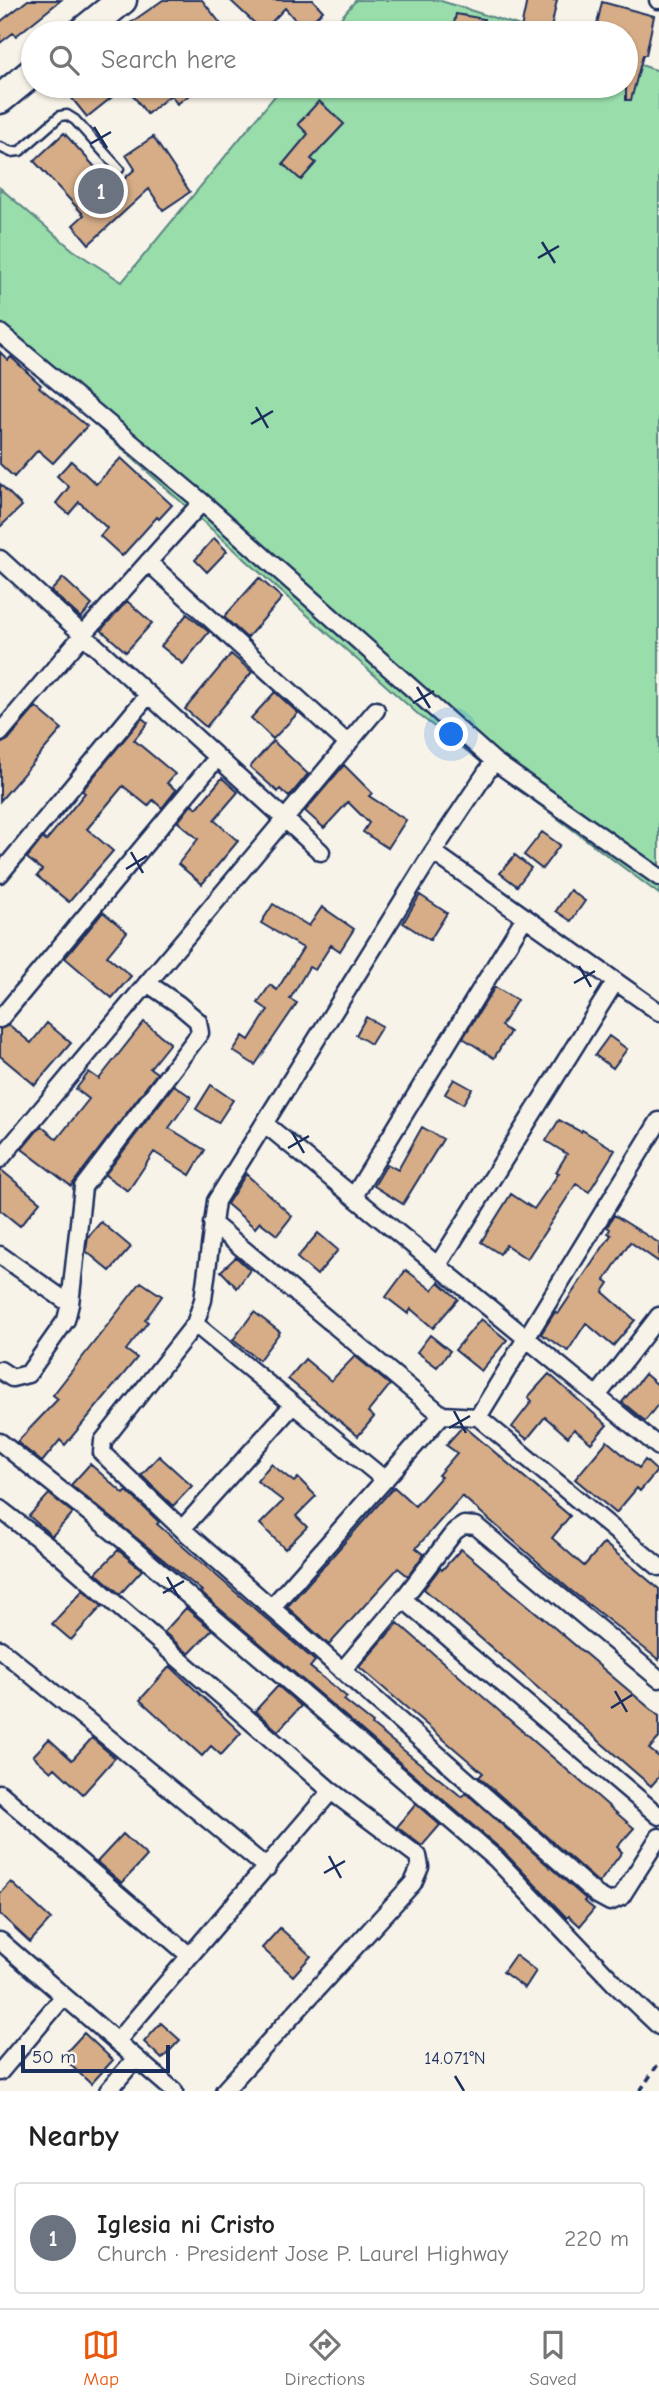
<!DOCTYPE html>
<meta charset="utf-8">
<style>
:root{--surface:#fff;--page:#f2f2f2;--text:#222;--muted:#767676;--line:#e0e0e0;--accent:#ea580c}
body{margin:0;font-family:"Comic Neue",sans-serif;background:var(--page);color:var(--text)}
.scale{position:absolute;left:21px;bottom:18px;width:149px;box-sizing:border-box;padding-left:7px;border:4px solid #1b2f5e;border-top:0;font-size:19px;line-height:24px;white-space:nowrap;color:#1b2f5e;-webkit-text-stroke:5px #f7f3e8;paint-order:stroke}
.you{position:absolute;left:452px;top:735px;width:24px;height:24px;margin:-18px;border:5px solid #fff;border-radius:50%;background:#1a73e8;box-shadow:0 0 0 10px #1a73e833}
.badge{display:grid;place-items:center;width:46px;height:46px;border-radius:50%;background:var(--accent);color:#fff;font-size:23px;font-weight:700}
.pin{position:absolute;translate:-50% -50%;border:4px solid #fff;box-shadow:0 2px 7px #0006}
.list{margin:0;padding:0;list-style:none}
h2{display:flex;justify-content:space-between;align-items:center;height:91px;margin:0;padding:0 28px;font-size:30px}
h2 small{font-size:23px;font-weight:400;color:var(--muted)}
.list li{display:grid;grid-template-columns:46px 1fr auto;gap:21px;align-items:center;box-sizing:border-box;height:112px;margin:0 14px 14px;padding:0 14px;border:2px solid var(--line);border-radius:7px}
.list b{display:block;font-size:26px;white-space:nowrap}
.list p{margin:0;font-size:23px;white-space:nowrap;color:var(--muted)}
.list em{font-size:23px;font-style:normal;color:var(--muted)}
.icon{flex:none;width:38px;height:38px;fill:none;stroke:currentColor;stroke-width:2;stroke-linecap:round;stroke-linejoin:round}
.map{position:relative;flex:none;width:659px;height:2091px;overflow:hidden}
.search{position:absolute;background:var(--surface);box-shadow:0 2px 5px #0004;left:21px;right:21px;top:21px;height:77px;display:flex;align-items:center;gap:18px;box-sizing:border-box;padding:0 24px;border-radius:38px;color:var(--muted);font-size:26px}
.sheet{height:217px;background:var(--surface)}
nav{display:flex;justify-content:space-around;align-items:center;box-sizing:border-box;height:98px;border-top:2px solid var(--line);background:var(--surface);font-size:19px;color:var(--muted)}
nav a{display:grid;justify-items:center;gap:4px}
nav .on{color:var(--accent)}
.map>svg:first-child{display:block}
</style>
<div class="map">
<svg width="659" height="2091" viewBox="0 0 659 2091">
<rect width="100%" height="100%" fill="#f7f3e8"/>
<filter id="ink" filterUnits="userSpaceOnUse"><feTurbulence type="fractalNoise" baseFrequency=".0143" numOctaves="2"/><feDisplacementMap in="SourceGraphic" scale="14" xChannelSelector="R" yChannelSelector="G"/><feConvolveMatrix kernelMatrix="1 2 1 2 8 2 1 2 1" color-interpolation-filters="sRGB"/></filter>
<g filter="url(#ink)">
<!-- green -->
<path fill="#9da" stroke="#5a8684" stroke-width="2" d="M 356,0 L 438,0 L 542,33 L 328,33 Z
M 626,60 L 659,71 L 659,894 L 420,716 L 44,379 L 0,333 L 0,188 L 73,250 L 122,282 L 283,86 L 626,86 Z"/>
<!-- building -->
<path fill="#d6ad87" stroke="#1b2f5e" stroke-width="2" d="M 28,0 L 61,0 L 16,36 L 13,33 L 0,43 L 0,22 Z
M 163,0 L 202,0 L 228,33 L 116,33 Z
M 230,0 L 313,0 L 323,11 L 303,29 L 285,8 L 263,31 Z
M 527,0 L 557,0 L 550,33 L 520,33 Z
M 602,2 L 654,16 L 646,55 L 643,55 L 631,100 L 626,100 L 626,33 L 595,33 Z
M 456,14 L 484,19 L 481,33 L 452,33 Z
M 62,86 L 202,86 L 177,104 L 171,95 L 147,114 L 126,86 L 87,117 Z
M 319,101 L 344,124 L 311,159 L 316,163 L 301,180 L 283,164 L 308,134 L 298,124 Z
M 64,133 L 114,188 L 135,169 L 126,155 L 153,137 L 190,192 L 163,210 L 149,189 L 89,244 L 73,225 L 84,215 L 34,161 Z
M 0,352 L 8,360 L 11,357 L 41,385 L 39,387 L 87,426 L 53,463 L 38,450 L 14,477 L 0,464 Z
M 121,458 L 172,505 L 159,519 L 157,517 L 122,556 L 100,536 L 107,528 L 79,502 L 69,514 L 56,503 L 69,487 L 57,476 L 71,461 L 96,484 Z
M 0,484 L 22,506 L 0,527 Z
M 214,538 L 227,551 L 207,572 L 195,560 Z
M 63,578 L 92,605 L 81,618 L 51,591 Z
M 259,578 L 282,598 L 247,638 L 224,617 Z
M 127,601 L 152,623 L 126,652 L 101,630 Z
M 187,614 L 209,632 L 183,664 L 161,646 Z
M 231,654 L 252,672 L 206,727 L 185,709 Z
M 275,692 L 298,713 L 273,739 L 251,718 Z
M 36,707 L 62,729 L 0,801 L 0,744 L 8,740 Z
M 142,718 L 148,723 L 134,740 L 175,774 L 167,783 L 176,790 L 162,808 L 153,800 L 148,806 L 123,786 L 87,829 L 113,851 L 69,902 L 37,876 L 42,870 L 27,858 L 43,838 L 46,841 L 85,793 L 82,791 Z
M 273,741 L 308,774 L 289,797 L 280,789 L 278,792 L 250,767 Z
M 344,765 L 372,793 L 369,796 L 406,820 L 388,848 L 363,832 L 369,823 L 348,802 L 324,828 L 305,811 Z
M 222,778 L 238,792 L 214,820 L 238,841 L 202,884 L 178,864 L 198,839 L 178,822 L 192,804 L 197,808 Z
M 542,832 L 560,845 L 542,869 L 524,855 Z
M 515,855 L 531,868 L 517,886 L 500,873 Z
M 570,890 L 585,901 L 571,921 L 556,911 Z
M 420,895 L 447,913 L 430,940 L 403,923 Z
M 273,904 L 309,926 L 322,907 L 354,929 L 340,951 L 331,945 L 315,970 L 309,967 L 290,999 L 297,1003 L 255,1065 L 233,1051 L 243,1036 L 249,1040 L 268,1010 L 258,1003 L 270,985 L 277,990 L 303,948 L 261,923 Z
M 103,912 L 127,932 L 107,956 L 131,976 L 112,998 L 65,958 Z
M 495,987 L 517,1000 L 501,1026 L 510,1032 L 494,1058 L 463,1038 Z
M 366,1017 L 382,1026 L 371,1044 L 356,1035 Z
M 144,1022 L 170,1043 L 150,1068 L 157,1073 L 71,1186 L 22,1149 L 41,1126 L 57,1139 L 89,1099 L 76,1089 L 89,1072 L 99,1079 Z
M 47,1023 L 71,1043 L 35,1085 L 0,1056 L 0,1029 L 9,1025 L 31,1043 Z
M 609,1036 L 627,1049 L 613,1068 L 595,1055 Z
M 454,1079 L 472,1089 L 463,1104 L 445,1094 Z
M 174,1085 L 191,1097 L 169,1128 L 205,1150 L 190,1175 L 154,1152 L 128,1191 L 105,1175 Z
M 211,1085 L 233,1100 L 218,1123 L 196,1109 Z
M 559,1120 L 581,1132 L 582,1130 L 615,1150 L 589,1192 L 576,1184 L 527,1259 L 506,1245 L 500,1254 L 481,1242 L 511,1194 L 534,1209 L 559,1173 L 556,1172 L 567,1154 L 546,1141 Z
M 422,1127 L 443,1139 L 403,1204 L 374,1186 L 387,1164 L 398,1170 Z
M 0,1169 L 40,1202 L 20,1226 L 0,1210 Z
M 246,1174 L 292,1216 L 277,1235 L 260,1222 L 255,1228 L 227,1204 Z
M 614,1215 L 659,1243 L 659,1262 L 630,1242 L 605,1280 L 609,1283 L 603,1292 L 635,1320 L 613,1346 L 586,1323 L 568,1351 L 541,1334 L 555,1312 L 558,1314 L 611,1235 L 608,1233 L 610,1229 L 607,1227 Z
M 101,1222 L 131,1247 L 110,1271 L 86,1251 L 88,1237 Z
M 318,1233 L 338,1250 L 317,1275 L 297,1258 Z
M 236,1257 L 250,1270 L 237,1288 L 221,1271 Z
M 406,1270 L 432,1290 L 439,1282 L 458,1299 L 433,1328 L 411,1309 L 408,1314 L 386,1297 Z
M 141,1282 L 162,1296 L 145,1320 L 148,1322 L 126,1350 L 137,1358 L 65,1445 L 60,1440 L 42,1462 L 17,1442 L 58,1399 L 53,1395 Z
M 254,1312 L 280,1332 L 259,1360 L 233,1340 Z
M 481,1319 L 507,1340 L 481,1371 L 455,1350 Z
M 430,1335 L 450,1351 L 437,1367 L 417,1352 Z
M 355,1356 L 390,1385 L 368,1412 L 374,1417 L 358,1436 L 288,1379 L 305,1359 L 331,1381 Z
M 549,1374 L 607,1425 L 591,1443 L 574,1429 L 568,1437 L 545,1417 L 527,1439 L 512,1427 L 532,1401 L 528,1397 Z
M 645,1374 L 659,1386 L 659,1403 L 645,1421 L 622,1402 Z
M 462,1427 L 465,1427 L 570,1516 L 552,1538 L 584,1566 L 604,1543 L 659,1589 L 659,1660 L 569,1589 L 462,1496 L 416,1548 L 424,1554 L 408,1576 L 398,1568 L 329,1645 L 287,1607 L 394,1487 L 415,1506 L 441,1477 L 438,1475 L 457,1453 L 446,1445 Z
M 607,1441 L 639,1468 L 645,1460 L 657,1471 L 640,1491 L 637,1488 L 616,1513 L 575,1479 Z
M 159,1456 L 192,1486 L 173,1506 L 141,1475 Z
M 90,1464 L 124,1494 L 127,1491 L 159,1522 L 157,1524 L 315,1661 L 310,1667 L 347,1697 L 344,1700 L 373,1723 L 372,1725 L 462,1797 L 466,1793 L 586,1899 L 584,1901 L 594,1909 L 580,1926 L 569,1916 L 567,1918 L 503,1851 L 200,1592 L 202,1591 L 71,1485 Z
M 271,1464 L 294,1482 L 298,1478 L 316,1496 L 296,1516 L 307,1527 L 285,1549 L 260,1524 L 283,1501 L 257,1481 Z
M 49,1494 L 73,1513 L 52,1536 L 29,1516 Z
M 461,1549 L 659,1716 L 659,1738 L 649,1749 L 659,1757 L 659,1777 L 651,1786 L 424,1589 L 440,1568 L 442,1570 Z
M 118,1550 L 142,1570 L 120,1594 L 96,1573 Z
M 83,1590 L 102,1606 L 71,1640 L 52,1624 Z
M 186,1608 L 212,1630 L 189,1654 L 164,1632 Z
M 398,1623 L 634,1828 L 617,1847 L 622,1852 L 599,1883 L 479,1777 L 483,1773 L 359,1667 Z
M 170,1666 L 241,1733 L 221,1755 L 211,1746 L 202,1756 L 140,1700 Z
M 278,1686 L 301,1706 L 278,1731 L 255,1711 Z
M 92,1738 L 115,1758 L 83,1794 L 55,1768 L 51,1772 L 33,1756 L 49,1739 L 72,1760 Z
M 416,1804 L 440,1825 L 422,1846 L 397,1827 Z
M 123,1834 L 147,1856 L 122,1883 L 97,1862 Z
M 11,1882 L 51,1919 L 30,1942 L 0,1914 L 0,1894 Z
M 280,1928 L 311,1956 L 293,1976 L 262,1948 Z
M 515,1955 L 536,1971 L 525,1988 L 503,1972 Z
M 161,2023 L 180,2040 L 162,2059 L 144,2042 Z
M 84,2033 L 113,2060 L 91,2084 L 62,2057 Z"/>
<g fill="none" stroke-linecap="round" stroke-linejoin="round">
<defs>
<path id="lane" d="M 0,147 L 11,152 L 20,151 L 60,116 L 67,115 L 75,120 L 119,169"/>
<path id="street" d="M 658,0 L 659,0
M 0,333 L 202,502 L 494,761 L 659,877
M 0,559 L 321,852
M 148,562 L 348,744
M 0,733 L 82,636 L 202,502
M 494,761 L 433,852 L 216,1201 L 203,1300 L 195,1324 L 103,1441 L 102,1453 L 182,1529 L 597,1895 L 610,1902 L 621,1897 L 659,1837
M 433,852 L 659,1012
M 0,874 L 148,695
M 0,1019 L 217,758
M 265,1124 L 659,1447
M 0,1159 L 376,710
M 354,1196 L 525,917
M 212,1223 L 442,1415 L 478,1417 L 659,1567
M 0,1255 L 70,1304
M 438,1265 L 615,982
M 195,1324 L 385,1480
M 0,1370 L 12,1378 L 28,1374 L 66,1320 L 70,1304 L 83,1187 L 200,1033 L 198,1021 L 178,1004 L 147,983
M 597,1396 L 659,1316
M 478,1417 L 659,1121
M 0,1442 L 122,1539 L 496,1859 L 616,1985 L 659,2026
M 0,1509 L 58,1554 L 331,1791 L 418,1856 L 420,1867 L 413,1883 L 224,2091
M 182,1529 L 292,1406
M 403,1599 L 659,1816
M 272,1607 L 442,1415
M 0,1649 L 267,1868
M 342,1671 L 403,1599 L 455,1531 L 464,1525 L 476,1526 L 659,1679
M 0,1793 L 190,1956
M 0,1941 L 174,2091
M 117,2041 L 331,1791
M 0,2072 L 64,1996
M 108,2091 L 136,2058"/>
<path id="highway" d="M 81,33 L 122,0
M 0,99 L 33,72"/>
</defs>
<!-- lane casing -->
<use href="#lane" stroke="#1b2f5e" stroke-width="13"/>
<!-- street casing -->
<use href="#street" stroke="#1b2f5e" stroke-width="21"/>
<!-- highway casing -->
<use href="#highway" stroke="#1b2f5e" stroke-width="33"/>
<!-- path -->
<path stroke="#1b2f5e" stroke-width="3.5" stroke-dasharray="7 5" stroke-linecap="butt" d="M 640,2091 L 659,2063"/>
<!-- lane -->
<use href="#lane" stroke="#f7f3e8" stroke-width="8"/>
<!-- street -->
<use href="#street" stroke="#f7f3e8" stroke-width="16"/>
<!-- highway -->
<use href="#highway" stroke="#f7f3e8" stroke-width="28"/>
</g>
</g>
<!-- ticks -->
<path fill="none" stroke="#1b2f5e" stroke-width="2.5" d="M 94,127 L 107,148M 90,144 L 111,132M 542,242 L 555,263M 538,258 L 559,246M 256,407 L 268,428M 251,424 L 273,411M 417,687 L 430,708M 413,703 L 434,691M 131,852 L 143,873M 126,869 L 147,856M 579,966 L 591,987M 574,983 L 595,971M 292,1132 L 304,1153M 288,1148 L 309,1136M 454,1411 L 466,1433M 449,1428 L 470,1416M 167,1577 L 179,1598M 163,1593 L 184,1581M 615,1691 L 627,1712M 611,1708 L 632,1695M 329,1856 L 341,1878M 324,1873 L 345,1861M 455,2076 L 464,2091"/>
<g font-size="18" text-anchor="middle" fill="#1b2f5e" stroke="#f7f3e8" stroke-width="7" stroke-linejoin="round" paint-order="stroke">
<text x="455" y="2064">14.071°N</text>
</g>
</svg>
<div class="scale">50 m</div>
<div class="you"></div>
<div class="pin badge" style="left:101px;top:191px;background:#6b7280">1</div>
<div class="search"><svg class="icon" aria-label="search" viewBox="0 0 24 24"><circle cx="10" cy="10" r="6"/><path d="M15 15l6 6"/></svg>Search here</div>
</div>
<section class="sheet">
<h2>Nearby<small></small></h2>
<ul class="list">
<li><span class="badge" style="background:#6b7280">1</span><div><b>Iglesia ni Cristo</b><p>Church · President Jose P. Laurel Highway</p></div><em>220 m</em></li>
</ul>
</section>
<nav>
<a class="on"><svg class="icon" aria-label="map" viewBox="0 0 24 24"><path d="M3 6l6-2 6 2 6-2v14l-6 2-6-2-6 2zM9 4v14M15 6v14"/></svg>Map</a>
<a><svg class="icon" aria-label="directions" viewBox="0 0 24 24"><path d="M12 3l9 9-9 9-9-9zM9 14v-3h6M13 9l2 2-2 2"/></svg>Directions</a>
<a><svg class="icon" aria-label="saved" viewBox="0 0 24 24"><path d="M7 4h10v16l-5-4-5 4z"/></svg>Saved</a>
</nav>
